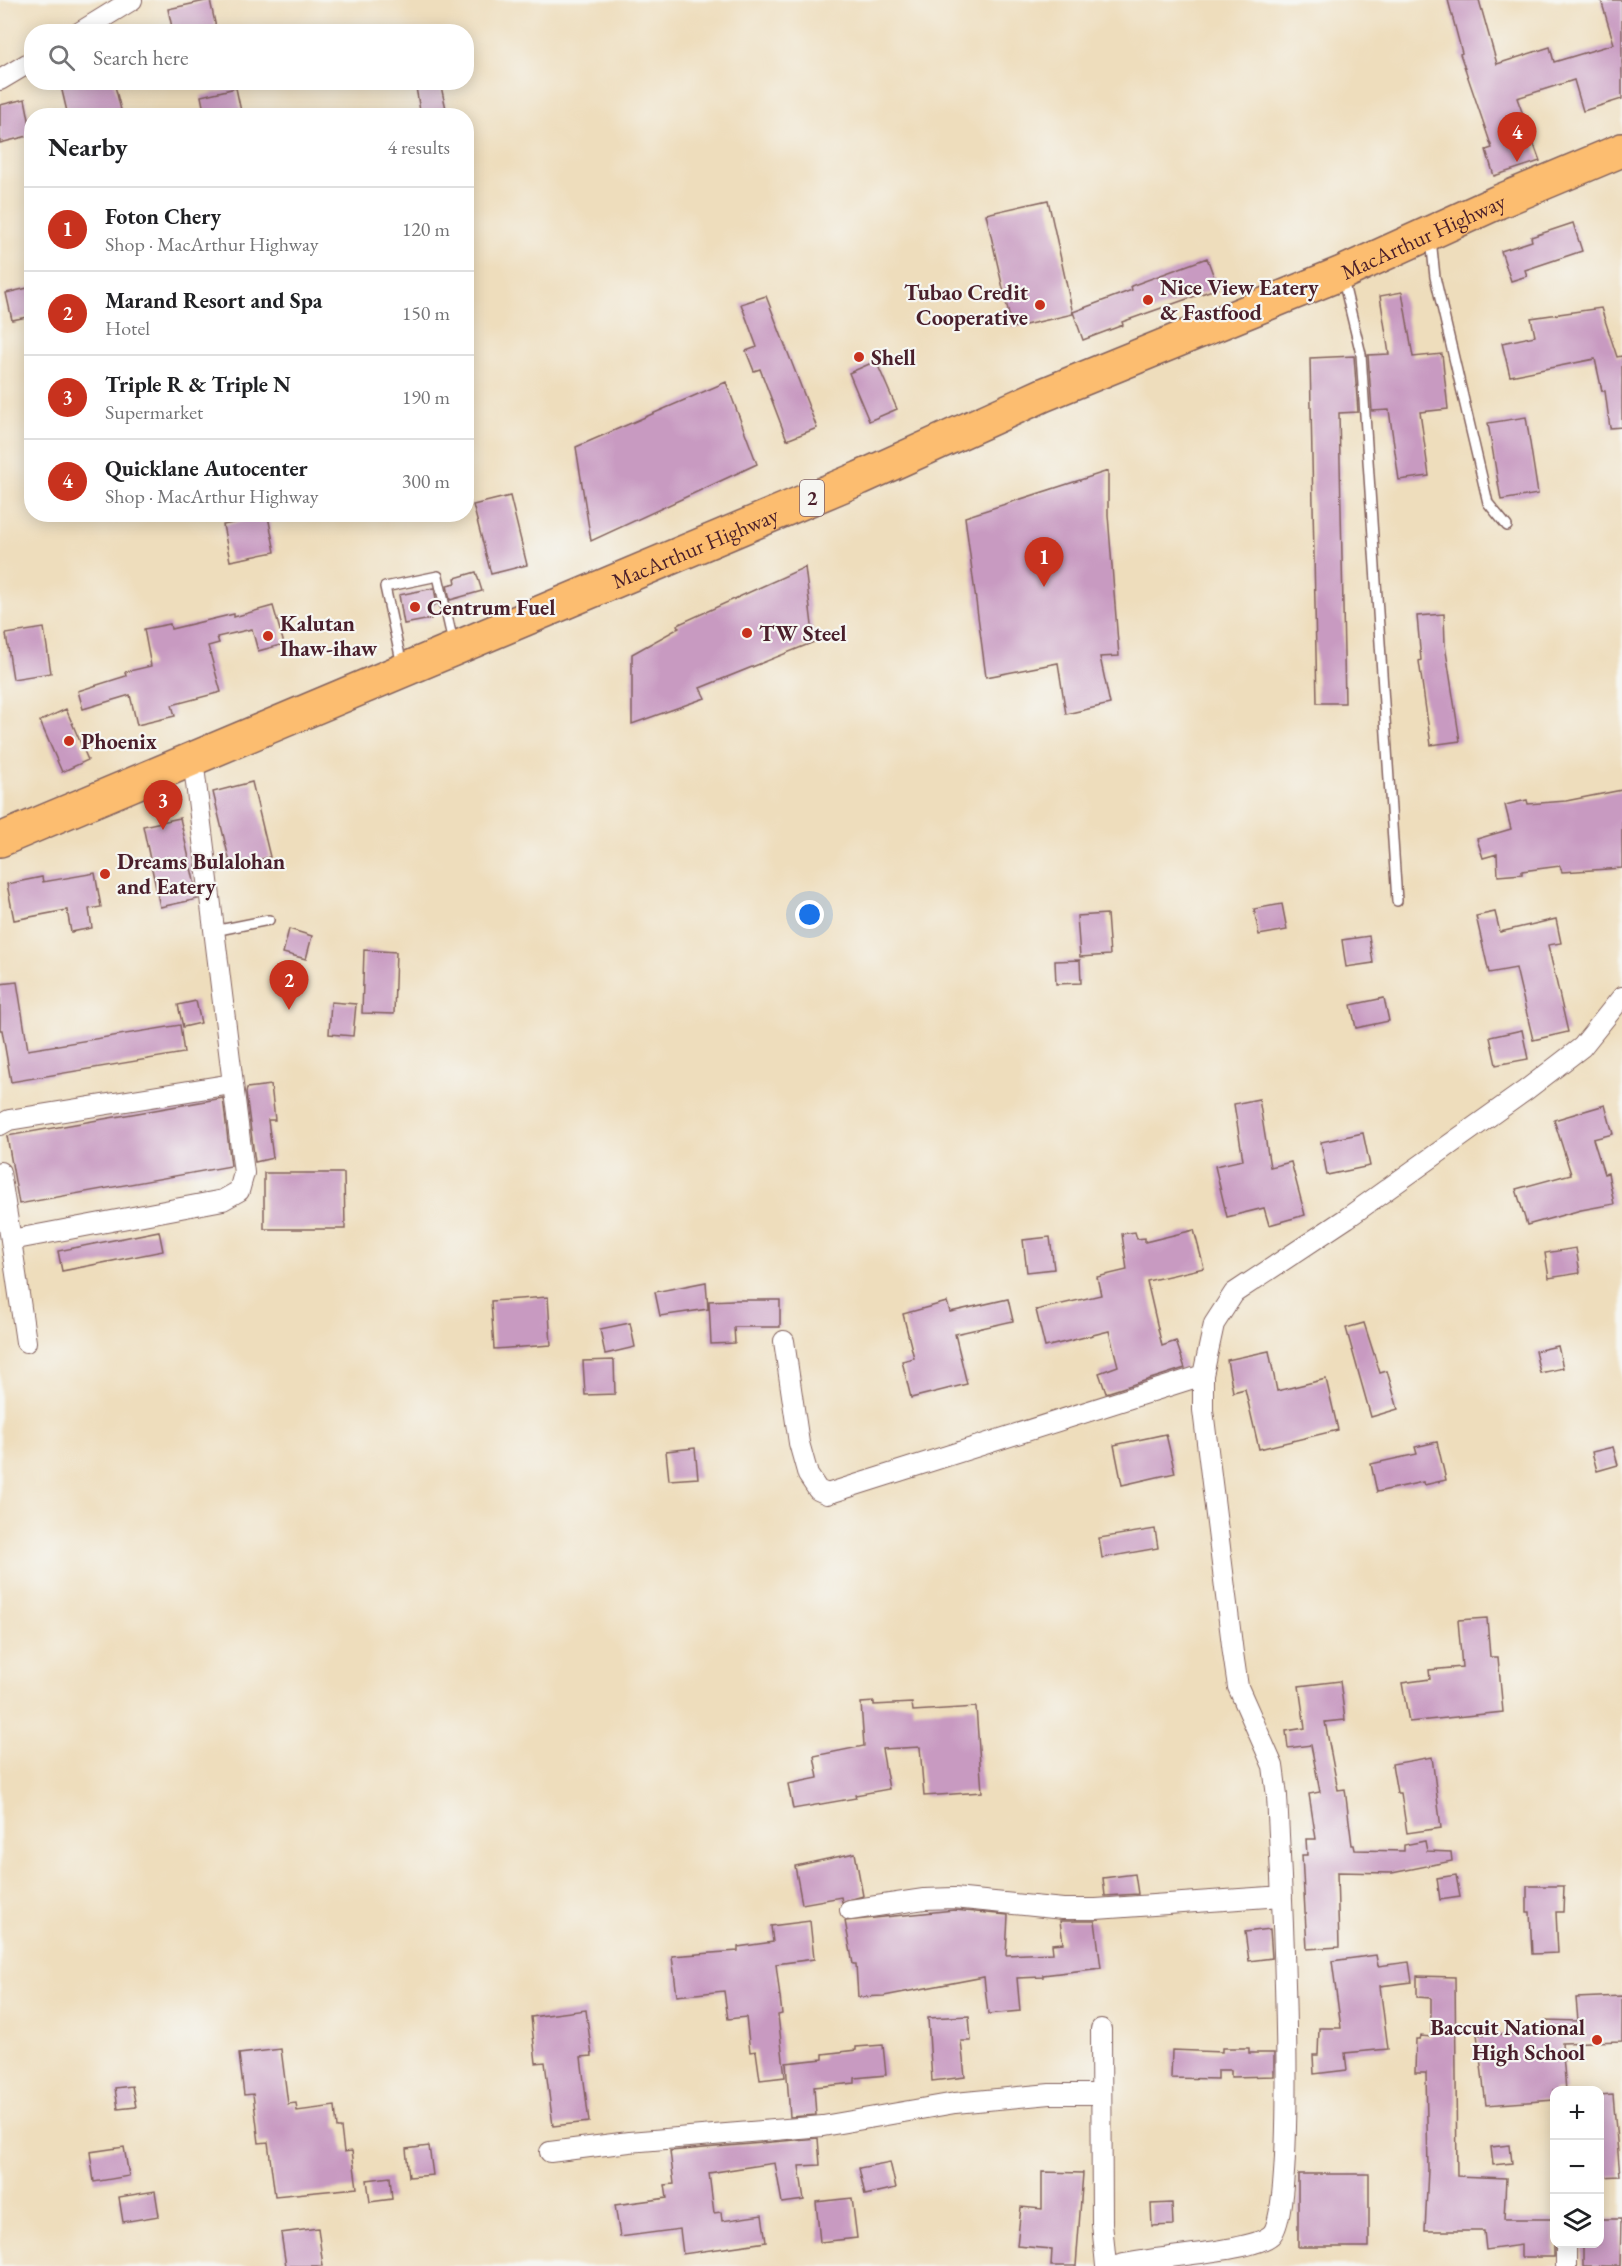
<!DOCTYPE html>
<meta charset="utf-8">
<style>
:root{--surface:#fff;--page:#f2f2f2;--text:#202124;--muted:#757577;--line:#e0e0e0;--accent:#c8321e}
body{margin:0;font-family:"EB Garamond",serif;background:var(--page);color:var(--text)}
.controls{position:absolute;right:18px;bottom:18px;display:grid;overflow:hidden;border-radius:12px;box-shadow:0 3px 15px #0003}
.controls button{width:54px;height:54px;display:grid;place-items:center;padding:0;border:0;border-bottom:2px solid var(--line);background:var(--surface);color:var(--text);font:30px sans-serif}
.you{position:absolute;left:810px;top:915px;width:21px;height:21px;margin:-15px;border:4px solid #fff;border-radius:50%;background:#1a73e8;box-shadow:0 0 0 9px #1a73e833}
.badge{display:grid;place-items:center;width:39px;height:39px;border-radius:50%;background:var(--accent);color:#fff;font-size:20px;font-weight:700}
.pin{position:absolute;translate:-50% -50px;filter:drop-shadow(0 2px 3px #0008)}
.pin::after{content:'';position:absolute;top:32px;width:21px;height:18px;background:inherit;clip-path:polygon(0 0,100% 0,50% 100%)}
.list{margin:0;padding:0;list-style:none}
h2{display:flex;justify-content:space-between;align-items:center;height:78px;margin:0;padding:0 24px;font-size:26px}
h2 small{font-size:20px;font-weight:400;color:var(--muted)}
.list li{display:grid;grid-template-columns:39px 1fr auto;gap:18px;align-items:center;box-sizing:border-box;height:84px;padding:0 24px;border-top:2px solid var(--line)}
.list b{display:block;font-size:22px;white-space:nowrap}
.list p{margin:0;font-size:20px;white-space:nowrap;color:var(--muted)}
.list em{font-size:20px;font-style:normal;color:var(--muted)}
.icon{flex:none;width:33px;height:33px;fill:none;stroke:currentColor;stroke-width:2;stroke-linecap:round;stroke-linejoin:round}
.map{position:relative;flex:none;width:1622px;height:2266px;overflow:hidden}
.search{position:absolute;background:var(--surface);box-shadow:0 3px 15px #0003;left:24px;top:24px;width:450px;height:66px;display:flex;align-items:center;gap:15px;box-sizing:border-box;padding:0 21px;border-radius:24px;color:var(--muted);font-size:22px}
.panel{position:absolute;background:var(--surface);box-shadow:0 3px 15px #0003;left:24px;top:108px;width:450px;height:414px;border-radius:24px}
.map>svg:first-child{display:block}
</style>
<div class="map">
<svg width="1622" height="2266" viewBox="0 0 1622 2266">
<rect width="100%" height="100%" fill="#f6f6f2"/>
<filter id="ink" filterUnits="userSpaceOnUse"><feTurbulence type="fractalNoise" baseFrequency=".0167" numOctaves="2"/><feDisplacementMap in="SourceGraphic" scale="12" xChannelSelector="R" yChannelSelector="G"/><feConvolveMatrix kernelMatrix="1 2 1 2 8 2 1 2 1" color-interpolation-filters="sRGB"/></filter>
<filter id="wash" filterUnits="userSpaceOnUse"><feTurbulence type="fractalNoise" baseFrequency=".008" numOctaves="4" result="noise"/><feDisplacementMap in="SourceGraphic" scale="24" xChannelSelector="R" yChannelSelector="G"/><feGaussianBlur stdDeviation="1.35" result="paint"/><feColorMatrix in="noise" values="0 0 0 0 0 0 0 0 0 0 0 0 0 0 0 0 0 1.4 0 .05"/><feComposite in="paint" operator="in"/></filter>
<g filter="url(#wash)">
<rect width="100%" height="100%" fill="#eeddbc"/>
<g id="blocks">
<!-- building -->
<path fill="#c89ac1" d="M 210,0 L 217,32 L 173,32 L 168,9 Z
M 1448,0 L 1479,0 L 1497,64 L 1550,47 L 1554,62 L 1614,44 L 1601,0 L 1622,0 L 1622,99 L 1583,111 L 1574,80 L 1517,98 L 1540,161 L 1494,176 L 1486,150 L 1492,148 L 1460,54 L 1462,53 Z
M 60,82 L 114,82 L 121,110 L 97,116 L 68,116 Z
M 415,82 L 440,82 L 447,113 L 421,116 Z
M 236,88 L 242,116 L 205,116 L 201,96 Z
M 25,99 L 32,135 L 0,143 L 0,105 Z
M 1048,200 L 1073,314 L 1012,328 L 986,214 Z
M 1573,223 L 1582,251 L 1525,270 L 1527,276 L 1511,281 L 1501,251 L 1532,241 L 1531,237 Z
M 1207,258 L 1218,288 L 1122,322 L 1123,325 L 1083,340 L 1073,312 L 1132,290 L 1131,286 Z
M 32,287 L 32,316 L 12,320 L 6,293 Z
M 1402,292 L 1413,357 L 1442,354 L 1448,409 L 1420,412 L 1429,476 L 1399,480 L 1389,410 L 1372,411 L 1368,355 L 1389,354 L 1380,296 Z
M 766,296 L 817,428 L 787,440 L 760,369 L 754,371 L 746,351 L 757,347 L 741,304 Z
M 1601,308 L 1617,357 L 1622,356 L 1622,427 L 1610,428 L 1605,391 L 1602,391 L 1595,359 L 1510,376 L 1502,343 L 1535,336 L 1531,318 Z
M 1354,356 L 1358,412 L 1339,413 L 1345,703 L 1317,703 L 1310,358 Z
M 876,361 L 897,409 L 869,421 L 849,373 Z
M 726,382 L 757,464 L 591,541 L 576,447 Z
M 1526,417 L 1538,494 L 1501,500 L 1488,423 Z
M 1108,471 L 1108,515 L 1119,656 L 1100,657 L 1110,704 L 1066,714 L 1058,663 L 986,677 L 965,517 Z
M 510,496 L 527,565 L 491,574 L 473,505 Z
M 268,516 L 275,552 L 230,561 L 223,525 Z
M 805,567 L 814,642 L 700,688 L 705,698 L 632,724 L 632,654 L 679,628 L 677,625 Z
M 476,572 L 482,591 L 450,600 L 447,585 L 456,583 L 455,578 Z
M 434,588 L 437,604 L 429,607 L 431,619 L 404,624 L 399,595 Z
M 273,606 L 284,644 L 258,651 L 252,629 L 217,637 L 219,643 L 208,646 L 221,692 L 172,705 L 175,716 L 137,725 L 130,695 L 83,709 L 78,691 L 126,676 L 125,672 L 151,666 L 144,629 L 170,624 L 171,629 L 234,614 L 234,617 Z
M 1444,614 L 1445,645 L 1460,741 L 1431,745 L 1419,661 L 1421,660 L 1417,616 Z
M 44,628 L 51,673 L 13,679 L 6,634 Z
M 66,709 L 88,760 L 62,772 L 40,721 Z
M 252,782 L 270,857 L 231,867 L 213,792 Z
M 1622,790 L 1622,868 L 1562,872 L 1560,866 L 1522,871 L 1522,874 L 1498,876 L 1497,854 L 1483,858 L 1477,839 L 1511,829 L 1505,805 L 1527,800 L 1528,804 L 1566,801 Z
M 180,818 L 198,899 L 160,907 L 143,826 Z
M 95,873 L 101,907 L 89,909 L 92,928 L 71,932 L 67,910 L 14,920 L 7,884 L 42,877 L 43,882 Z
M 1282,904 L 1287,930 L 1259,935 L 1254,909 Z
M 1495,912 L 1500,932 L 1556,919 L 1561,943 L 1548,945 L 1568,1032 L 1533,1040 L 1516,968 L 1489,973 L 1476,916 Z
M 1107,914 L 1110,955 L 1080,957 L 1077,916 Z
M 289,929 L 312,936 L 306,959 L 283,953 Z
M 1369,936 L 1373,963 L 1346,967 L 1342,940 Z
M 364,950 L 396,952 L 394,1014 L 362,1013 Z
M 1080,960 L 1081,983 L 1056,984 L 1055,961 Z
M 17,982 L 28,1050 L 180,1025 L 184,1053 L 11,1082 L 2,1030 L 0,1030 L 0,984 Z
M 1384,998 L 1389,1021 L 1356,1028 L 1351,1005 Z
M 196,1001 L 201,1023 L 183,1027 L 178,1005 Z
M 331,1002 L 356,1004 L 353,1036 L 329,1034 Z
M 1522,1030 L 1528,1059 L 1496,1065 L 1490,1037 Z
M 271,1085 L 275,1120 L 268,1120 L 273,1158 L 255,1162 L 246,1093 L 247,1088 Z
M 223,1098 L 231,1166 L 19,1204 L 7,1136 Z
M 1259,1099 L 1270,1167 L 1291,1162 L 1305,1215 L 1269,1225 L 1264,1208 L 1227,1217 L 1215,1166 L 1243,1160 L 1234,1104 Z
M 1605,1105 L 1613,1134 L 1593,1139 L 1604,1174 L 1608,1173 L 1614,1204 L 1581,1210 L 1527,1225 L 1516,1189 L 1571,1174 L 1554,1120 Z
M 1363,1133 L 1370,1166 L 1327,1175 L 1321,1142 Z
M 264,1173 L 344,1173 L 345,1229 L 264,1229 Z
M 1194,1230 L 1204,1268 L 1147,1281 L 1162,1346 L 1176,1341 L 1185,1368 L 1106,1393 L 1099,1373 L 1118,1366 L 1109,1331 L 1045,1347 L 1036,1310 L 1101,1295 L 1097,1277 L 1127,1270 L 1122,1234 L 1135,1232 L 1137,1239 L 1145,1238 L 1145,1242 Z
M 159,1231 L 163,1251 L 62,1271 L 58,1251 Z
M 1050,1237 L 1054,1269 L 1027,1272 L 1023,1240 Z
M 1576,1248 L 1580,1273 L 1549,1278 L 1545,1253 Z
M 706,1282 L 708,1309 L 660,1316 L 655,1292 Z
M 548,1297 L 551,1345 L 494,1349 L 491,1301 Z
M 1008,1299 L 1013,1321 L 955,1334 L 967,1384 L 911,1398 L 902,1361 L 914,1358 L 903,1314 L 947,1302 L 950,1312 Z
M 733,1300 L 780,1300 L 780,1327 L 734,1327 L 735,1343 L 711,1344 L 709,1301 Z
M 630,1323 L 635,1347 L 605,1354 L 600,1329 Z
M 1364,1323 L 1380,1373 L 1387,1371 L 1398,1409 L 1371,1417 L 1346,1328 Z
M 1558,1346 L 1563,1368 L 1540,1373 L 1535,1351 Z
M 1269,1351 L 1277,1391 L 1326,1379 L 1338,1430 L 1259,1449 L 1245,1389 L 1233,1392 L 1227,1360 Z
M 614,1360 L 615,1394 L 585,1395 L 583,1361 Z
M 1166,1434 L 1175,1473 L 1122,1485 L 1114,1445 Z
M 1437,1442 L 1446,1480 L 1424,1485 L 1423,1482 L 1377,1492 L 1371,1464 L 1417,1454 L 1415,1447 Z
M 1613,1447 L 1618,1465 L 1597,1471 L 1592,1452 Z
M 695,1448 L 698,1478 L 669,1480 L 666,1451 Z
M 1155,1529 L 1158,1548 L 1102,1558 L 1099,1538 Z
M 1487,1618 L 1490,1657 L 1498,1657 L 1503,1712 L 1409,1722 L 1402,1683 L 1430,1679 L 1429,1670 L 1462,1667 L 1458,1620 Z
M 1340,1681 L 1345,1720 L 1325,1722 L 1338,1790 L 1345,1789 L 1352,1845 L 1354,1845 L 1355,1850 L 1404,1851 L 1404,1845 L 1425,1841 L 1427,1851 L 1451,1852 L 1452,1861 L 1392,1873 L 1337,1872 L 1339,1947 L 1307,1949 L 1302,1855 L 1307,1855 L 1306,1839 L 1316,1839 L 1309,1794 L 1320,1792 L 1311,1745 L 1288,1748 L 1286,1731 L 1305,1728 L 1299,1686 Z
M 874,1702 L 874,1705 L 912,1703 L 913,1711 L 976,1707 L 982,1792 L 924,1796 L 920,1747 L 882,1749 L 889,1789 L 855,1795 L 856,1798 L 793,1809 L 788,1784 L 818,1778 L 814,1756 L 864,1746 L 861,1703 Z
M 1432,1757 L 1441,1828 L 1407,1833 L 1401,1793 L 1397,1793 L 1392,1764 Z
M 855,1853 L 863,1896 L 842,1902 L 841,1897 L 802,1904 L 795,1866 Z
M 1135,1874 L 1138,1894 L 1105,1896 L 1103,1878 Z
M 1456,1875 L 1460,1897 L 1440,1900 L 1437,1878 Z
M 1527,1886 L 1564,1886 L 1563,1912 L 1556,1912 L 1558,1953 L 1532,1954 L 1530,1912 L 1527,1912 Z
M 954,1910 L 1008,1915 L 1006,1955 L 1053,1953 L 1052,1944 L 1063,1943 L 1060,1921 L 1095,1921 L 1101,1968 L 1043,1975 L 1043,1977 L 1017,1978 L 1020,2011 L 988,2014 L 984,1977 L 884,1996 L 858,1997 L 856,1964 L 853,1964 L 845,1921 Z
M 810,1921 L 814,1959 L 776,1964 L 782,2014 L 778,2015 L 785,2077 L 760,2080 L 756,2051 L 750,2052 L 746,2017 L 728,2019 L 724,1991 L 677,1996 L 672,1956 L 738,1951 L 738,1947 L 773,1942 L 771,1926 Z
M 1270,1929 L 1272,1958 L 1249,1961 L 1245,1932 Z
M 1376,1955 L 1378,1966 L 1409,1962 L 1412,1982 L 1380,1986 L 1388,2049 L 1345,2053 L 1347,2070 L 1314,2074 L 1313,2055 L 1318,2055 L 1319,2028 L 1341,2028 L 1332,1961 Z
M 1417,1976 L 1455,1977 L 1457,2176 L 1506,2178 L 1504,2219 L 1554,2219 L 1554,2257 L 1521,2257 L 1521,2245 L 1486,2250 L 1484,2231 L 1425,2231 L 1428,2169 L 1426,2073 L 1415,2073 L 1416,2039 L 1420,2039 L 1421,2036 L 1431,2037 L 1431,1998 L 1417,1997 Z
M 1622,1996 L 1622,2041 L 1562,2043 L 1566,2091 L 1554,2091 L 1554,2100 L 1486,2105 L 1477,2034 L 1544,2035 L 1545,2020 L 1578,2021 L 1576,1998 Z
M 586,2010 L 592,2056 L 581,2057 L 589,2122 L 553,2126 L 545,2062 L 536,2063 L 531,2017 Z
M 969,2016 L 971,2041 L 961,2041 L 965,2077 L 932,2081 L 928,2018 Z
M 883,2045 L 886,2075 L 855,2078 L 855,2083 L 814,2087 L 816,2115 L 790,2117 L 786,2063 L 823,2059 L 823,2054 L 856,2050 L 856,2047 Z
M 1222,2048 L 1249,2048 L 1249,2053 L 1274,2053 L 1274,2076 L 1231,2077 L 1231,2070 L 1218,2070 L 1218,2079 L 1171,2078 L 1172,2050 L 1222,2052 Z
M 281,2049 L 288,2104 L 296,2103 L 297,2111 L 335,2106 L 337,2128 L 341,2128 L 344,2152 L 352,2151 L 357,2188 L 275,2196 L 268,2142 L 259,2143 L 253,2094 L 244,2095 L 239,2054 Z
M 132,2086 L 136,2107 L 118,2109 L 115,2088 Z
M 1613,2095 L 1620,2176 L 1599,2177 L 1599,2096 Z
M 818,2138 L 820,2165 L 799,2166 L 804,2200 L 782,2203 L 775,2163 L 709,2173 L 714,2213 L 721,2212 L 722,2221 L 762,2215 L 766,2242 L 683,2254 L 680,2229 L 620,2237 L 615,2205 L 667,2198 L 665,2185 L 674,2184 L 670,2151 Z
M 1510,2145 L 1512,2163 L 1493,2165 L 1491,2147 Z
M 429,2146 L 433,2175 L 409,2177 L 406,2149 Z
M 124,2147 L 129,2176 L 94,2182 L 90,2152 Z
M 890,2162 L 896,2188 L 865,2195 L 859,2168 Z
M 1042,2172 L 1083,2173 L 1076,2266 L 1051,2266 L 1052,2249 L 1017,2246 L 1021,2207 L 1042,2209 Z
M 1298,2174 L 1369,2174 L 1369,2247 L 1298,2247 Z
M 390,2177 L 392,2199 L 370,2202 L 367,2180 Z
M 155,2191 L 159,2216 L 123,2222 L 119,2197 Z
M 852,2198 L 857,2238 L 820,2242 L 816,2202 Z
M 1172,2203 L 1173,2225 L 1152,2226 L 1151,2204 Z
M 1599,2219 L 1621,2219 L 1620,2266 L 1583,2266 L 1583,2244 L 1599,2244 Z
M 318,2228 L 323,2266 L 286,2266 L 281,2233 Z"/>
</g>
</g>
<g filter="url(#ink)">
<use href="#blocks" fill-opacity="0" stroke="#83625e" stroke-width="1.5"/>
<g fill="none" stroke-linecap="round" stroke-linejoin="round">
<defs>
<path id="lane" d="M 1431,239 L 1435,277 L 1488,503 L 1507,526
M 1343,280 L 1361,354 L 1397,901
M 402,665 L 385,587 L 438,576 L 453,642
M 214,931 L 269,920"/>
<path id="street" d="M 80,32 L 132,0
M 0,80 L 32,61
M 0,1125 L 9,1120 L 232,1084
M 0,1172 L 11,1240
M 784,1341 L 799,1443 L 808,1475 L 818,1490 L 827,1494 L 1203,1375
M 26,1342 L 11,1240 L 223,1200 L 239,1191 L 244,1173 L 193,759
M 850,1910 L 924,1899 L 954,1898 L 1063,1909 L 1096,1909 L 1282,1896
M 1101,2029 L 1102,2223 L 1106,2266
M 550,2152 L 629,2142 L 823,2126 L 955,2103 L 1050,2094 L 1101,2094
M 1116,2266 C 1149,2256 1251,2253 1271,2235 C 1300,2209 1280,1854 1277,1796 L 1273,1766 L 1238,1687 L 1233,1653 L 1203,1410 L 1203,1375 L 1214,1324 L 1234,1293 L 1347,1218 L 1526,1090 L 1582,1047 L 1622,997
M 1566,2266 L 1566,2244"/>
<g id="highway">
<path id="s1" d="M 0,840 L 860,478 L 1043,395 L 1342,273 L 1498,202 L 1622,150"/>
</g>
</defs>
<!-- lane casing -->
<use href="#lane" stroke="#83625e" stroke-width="12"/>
<!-- street casing -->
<use href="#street" stroke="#83625e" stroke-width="22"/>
<!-- highway casing -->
<use href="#highway" stroke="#83625e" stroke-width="36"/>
<!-- lane -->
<use href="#lane" stroke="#fff" stroke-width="9"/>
<!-- street -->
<use href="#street" stroke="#fff" stroke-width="20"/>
<!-- highway -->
<use href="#highway" stroke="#fcbd6f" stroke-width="33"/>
</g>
</g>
<!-- markers -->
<g fill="#c8321e" stroke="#f6f6f2" stroke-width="2">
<circle cx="1148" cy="300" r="6"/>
<circle cx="1040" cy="305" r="6"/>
<circle cx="859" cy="357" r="6"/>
<circle cx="415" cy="607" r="6"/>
<circle cx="747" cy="633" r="6"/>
<circle cx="268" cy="636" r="6"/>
<circle cx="69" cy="741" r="6"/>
<circle cx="105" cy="874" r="6"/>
<circle cx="1597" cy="2040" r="6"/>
</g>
<g text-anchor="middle" stroke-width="4.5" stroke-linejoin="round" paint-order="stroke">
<!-- shield labels -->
<rect fill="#f6f6f2" stroke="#7e6067" stroke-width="1.5" x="800" y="480" width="24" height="36" rx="4.5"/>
<g font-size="21" font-weight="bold" fill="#4a1f2b">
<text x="812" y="505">2</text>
</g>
<!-- street labels -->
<g font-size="22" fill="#4a1f2b" stroke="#f6f6f2">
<text dy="8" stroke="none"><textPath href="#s1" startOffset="1546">MacArthur Highway</textPath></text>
<text dy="8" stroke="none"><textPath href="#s1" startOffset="754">MacArthur Highway</textPath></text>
</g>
<!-- poi labels -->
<g font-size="22" font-weight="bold" fill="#4a1f2b" stroke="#f6f6f2" text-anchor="start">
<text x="1160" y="295">Nice View Eatery<tspan x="1160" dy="25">&amp; Fastfood</tspan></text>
<text x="1028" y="300" text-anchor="end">Tubao Credit<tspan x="1028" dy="25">Cooperative</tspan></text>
<text x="871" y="365">Shell</text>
<text x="427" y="615">Centrum Fuel</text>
<text x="280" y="631">Kalutan<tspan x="280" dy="25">Ihaw-ihaw</tspan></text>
<text x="759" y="641">TW Steel</text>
<text x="81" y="749">Phoenix</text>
<text x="117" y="869">Dreams Bulalohan<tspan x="117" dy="25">and Eatery</tspan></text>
<text x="1585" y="2035" text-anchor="end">Baccuit National<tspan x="1585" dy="25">High School</tspan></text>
</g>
</g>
</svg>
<div class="controls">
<button>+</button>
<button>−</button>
<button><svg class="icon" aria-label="layers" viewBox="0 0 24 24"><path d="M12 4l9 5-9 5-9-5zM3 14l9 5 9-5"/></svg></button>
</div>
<div class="you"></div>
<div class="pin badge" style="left:1044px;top:587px">1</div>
<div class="pin badge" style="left:289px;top:1010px">2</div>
<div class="pin badge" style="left:163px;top:830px">3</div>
<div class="pin badge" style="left:1517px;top:162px">4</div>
<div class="search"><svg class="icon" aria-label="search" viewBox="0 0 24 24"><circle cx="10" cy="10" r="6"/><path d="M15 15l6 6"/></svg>Search here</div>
<section class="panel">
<h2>Nearby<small>4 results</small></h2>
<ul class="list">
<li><span class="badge">1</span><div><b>Foton Chery</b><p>Shop · MacArthur Highway</p></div><em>120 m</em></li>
<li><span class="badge">2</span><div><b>Marand Resort and Spa</b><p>Hotel</p></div><em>150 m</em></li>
<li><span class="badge">3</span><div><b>Triple R &amp; Triple N</b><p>Supermarket</p></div><em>190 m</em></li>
<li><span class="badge">4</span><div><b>Quicklane Autocenter</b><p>Shop · MacArthur Highway</p></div><em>300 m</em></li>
</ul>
</section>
</div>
